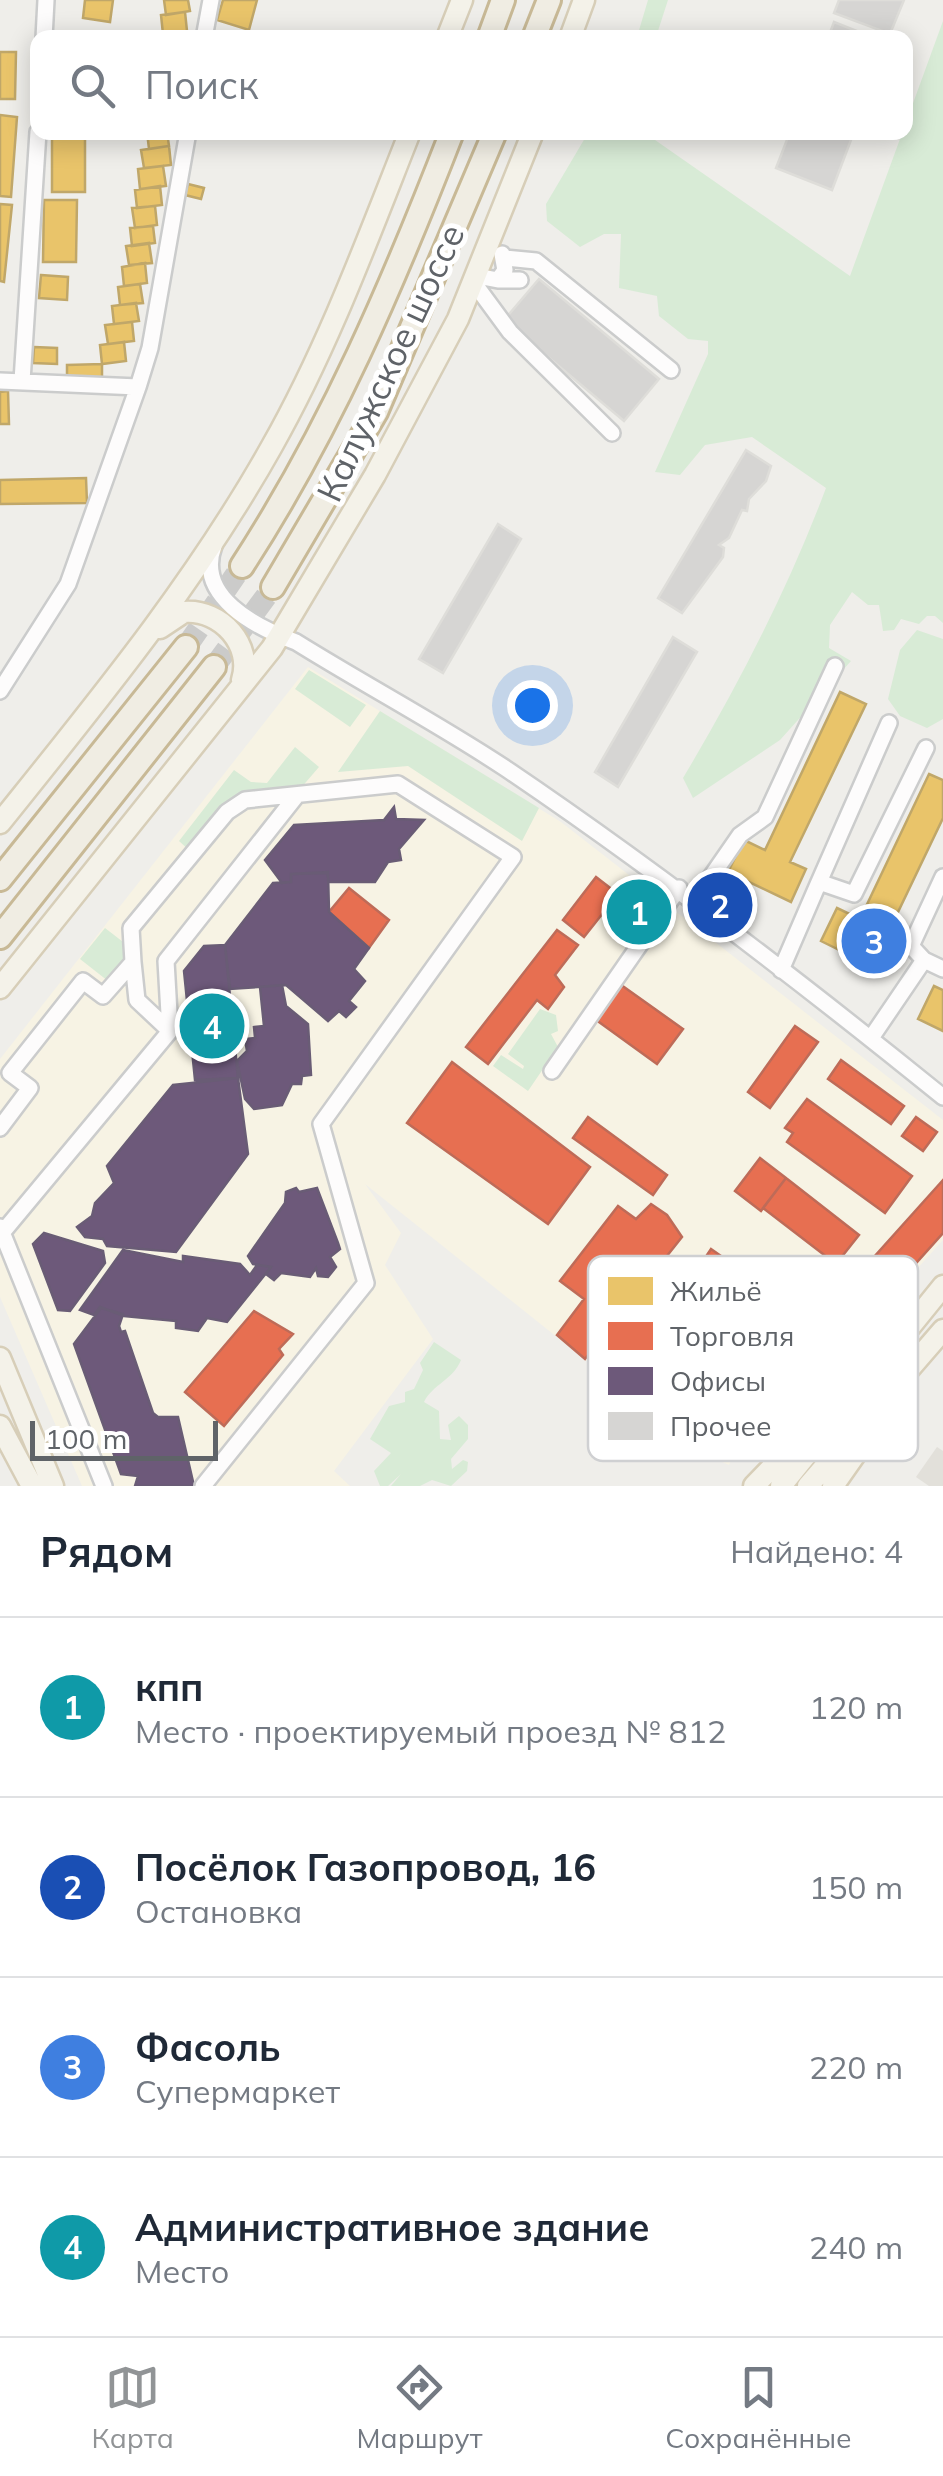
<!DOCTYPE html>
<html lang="ru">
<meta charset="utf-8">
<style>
:root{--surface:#fff;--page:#f2f2f3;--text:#1f2937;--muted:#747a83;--line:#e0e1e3;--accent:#919496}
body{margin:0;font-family:Mulish,sans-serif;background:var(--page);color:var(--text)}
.scale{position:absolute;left:30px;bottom:25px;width:188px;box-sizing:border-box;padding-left:10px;border:5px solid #5f6368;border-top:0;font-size:28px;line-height:35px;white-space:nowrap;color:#5f6368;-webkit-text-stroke:8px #fff;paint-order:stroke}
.you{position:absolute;left:532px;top:705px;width:35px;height:35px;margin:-25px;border:8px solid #fff;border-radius:50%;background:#1a73e8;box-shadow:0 0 0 15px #1a73e833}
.badge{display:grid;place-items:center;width:65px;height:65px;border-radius:50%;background:var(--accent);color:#fff;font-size:32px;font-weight:700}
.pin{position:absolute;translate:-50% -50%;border:5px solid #fff;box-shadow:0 2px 10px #0006}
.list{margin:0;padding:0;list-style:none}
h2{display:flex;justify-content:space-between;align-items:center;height:130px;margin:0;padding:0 40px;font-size:42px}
h2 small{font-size:32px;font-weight:400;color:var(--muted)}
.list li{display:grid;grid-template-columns:65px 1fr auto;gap:30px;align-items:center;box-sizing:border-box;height:180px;padding:0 40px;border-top:2px solid var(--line)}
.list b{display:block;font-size:38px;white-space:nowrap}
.list p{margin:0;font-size:32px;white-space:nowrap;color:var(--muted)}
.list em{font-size:32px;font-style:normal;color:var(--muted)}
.icon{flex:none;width:55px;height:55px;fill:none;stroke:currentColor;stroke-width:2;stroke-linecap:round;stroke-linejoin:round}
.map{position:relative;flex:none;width:943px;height:1486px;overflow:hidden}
.search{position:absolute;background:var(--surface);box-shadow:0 5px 25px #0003;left:30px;right:30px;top:30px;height:110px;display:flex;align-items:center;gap:25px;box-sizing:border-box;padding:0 35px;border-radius:20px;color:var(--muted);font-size:38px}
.sheet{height:850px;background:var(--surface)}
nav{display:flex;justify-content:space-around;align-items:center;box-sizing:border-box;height:140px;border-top:2px solid var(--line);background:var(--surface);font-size:28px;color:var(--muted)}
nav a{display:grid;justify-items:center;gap:5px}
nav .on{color:var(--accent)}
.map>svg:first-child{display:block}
</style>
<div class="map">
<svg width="943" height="1486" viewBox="0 0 943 1486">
<rect width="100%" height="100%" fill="#efeeea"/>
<!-- commercial -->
<path fill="#f7f3e4" d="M 308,667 L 561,822 L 943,1120 L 943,1240 L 824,1372 L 792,1353 L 763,1392 L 729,1465 L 640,1426 L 617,1385 L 365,1184 L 401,1233 L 385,1265 L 433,1339 L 334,1471 L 350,1486 L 82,1486 L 0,1297 L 0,1059 Z"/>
<!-- education -->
<path fill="#e2e0da" d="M 937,1447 L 943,1451 L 943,1486 L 929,1486 L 916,1477 Z"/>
<!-- green -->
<path fill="#d8ebd6" d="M 648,0 L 668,0 L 656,37 L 637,37 Z
M 943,21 L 943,623 L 935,616 L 927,616 L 919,624 L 901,619 L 894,630 L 883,631 L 879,605 L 868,605 L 852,592 L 830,625 L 829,648 L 851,661 L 780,740 L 693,798 L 683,778 C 738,686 788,589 826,488 L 752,437 L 705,445 L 680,475 L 655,472 L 708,354 L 708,341 L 688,339 L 659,316 L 657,296 L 619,288 L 621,234 L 604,234 L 580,247 L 547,221 L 546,204 L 588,133 L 645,133 L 850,276 Z
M 917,630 L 943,639 L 943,719 L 927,728 L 900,716 L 888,699 L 900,650 Z
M 309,670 L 366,705 L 350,727 L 295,689 Z
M 380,711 L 539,808 L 522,841 L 408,766 L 338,772 Z
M 295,747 L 319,767 L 300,789 L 245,795 L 190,851 L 179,841 L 234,770 L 251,782 L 267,783 Z
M 105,928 L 127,945 L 127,957 L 108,981 L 80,959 Z
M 540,1009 L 556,1015 L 558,1031 L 551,1034 L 558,1047 L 528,1091 L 493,1066 L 501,1055 L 523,1069 L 524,1066 L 508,1054 Z
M 434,1342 L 461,1360 C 453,1380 433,1384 424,1402 L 439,1411 L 440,1439 L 451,1440 L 448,1425 L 459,1416 L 468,1425 L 468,1439 L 451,1459 L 452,1469 L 463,1460 L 468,1462 L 467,1471 L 451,1486 L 432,1480 L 420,1486 L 391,1486 L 401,1474 L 388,1486 L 380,1486 L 374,1471 L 391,1453 L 370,1439 L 389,1406 L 405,1402 L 405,1392 L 414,1389 L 423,1370 L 420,1363 Z"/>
<!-- homes -->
<path fill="#e9c46a" stroke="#c0a769" stroke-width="2.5" d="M 85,0 L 113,0 L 110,22 L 83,18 Z
M 164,0 L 188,0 L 190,11 L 166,15 Z
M 223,0 L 257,0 L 249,30 L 217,20 Z
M 185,12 L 187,31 L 163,34 L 161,15 Z
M 0,52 L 16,52 L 15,99 L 0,99 Z
M 0,115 L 17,117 L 11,197 L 0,196 Z
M 52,132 L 85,132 L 85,192 L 52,192 Z
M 147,132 L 167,132 L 169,146 L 149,149 Z
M 169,146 L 171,165 L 144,168 L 141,150 Z
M 163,166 L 166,186 L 140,189 L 138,169 Z
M 188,184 L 204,188 L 201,199 L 185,195 Z
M 160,186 L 162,205 L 137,208 L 135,190 Z
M 44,200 L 77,200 L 76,262 L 43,262 Z
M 0,204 L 12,205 L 4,282 L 0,281 Z
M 155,206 L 157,225 L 135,228 L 132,208 Z
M 153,226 L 155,243 L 132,246 L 130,228 Z
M 149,243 L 152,263 L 129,265 L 126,246 Z
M 145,263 L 147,283 L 124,286 L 122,267 Z
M 41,275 L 68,277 L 67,300 L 39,298 Z
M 140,284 L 143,303 L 120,305 L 118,287 Z
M 136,303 L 139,321 L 114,324 L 112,306 Z
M 132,322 L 134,341 L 108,344 L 105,325 Z
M 124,342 L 126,361 L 102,364 L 100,345 Z
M 34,347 L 57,348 L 57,364 L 33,363 Z
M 102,364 L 102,378 L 67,378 L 67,365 Z
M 8,391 L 9,424 L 0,424 L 0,392 Z
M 86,478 L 87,503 L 0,504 L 0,480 Z
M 840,692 L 866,704 L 790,862 L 806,869 L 791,902 L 728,872 L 744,840 L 765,850 Z
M 929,774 L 943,780 L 943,818 L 888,933 L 900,939 L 884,972 L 821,941 L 837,908 L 860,919 Z
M 934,986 L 943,990 L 943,1031 L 918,1019 Z"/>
<!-- shops -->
<path fill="#e76f51" stroke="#be6b58" stroke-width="2.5" d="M 596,877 L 618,894 L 584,937 L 563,920 Z
M 349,888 L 389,920 L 369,948 L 329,912 Z
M 638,900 L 650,910 L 640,922 L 629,914 Z
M 557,930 L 578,945 L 555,975 L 564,987 L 548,1009 L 537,1000 L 488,1064 L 466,1047 Z
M 617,982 L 683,1029 L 657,1064 L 592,1017 Z
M 795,1026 L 818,1042 L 770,1108 L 748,1092 Z
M 841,1060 L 904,1106 L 891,1124 L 828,1079 Z
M 452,1062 L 590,1167 L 548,1224 L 407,1123 Z
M 807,1099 L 912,1176 L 885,1213 L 787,1142 L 793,1133 L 785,1128 Z
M 588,1117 L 667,1175 L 653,1195 L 573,1138 Z
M 916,1117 L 937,1132 L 923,1151 L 902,1136 Z
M 760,1158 L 786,1178 L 761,1211 L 735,1191 Z
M 786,1178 L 859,1235 L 836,1264 L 763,1208 Z
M 943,1180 L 943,1233 L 818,1373 L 792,1353 L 795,1345 Z
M 651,1204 L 667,1215 L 682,1237 L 585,1359 L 557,1335 L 584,1299 L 560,1281 L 618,1206 L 636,1219 Z
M 711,1249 L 744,1272 L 735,1286 L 703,1261 Z
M 254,1311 L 293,1334 L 279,1349 L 283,1355 L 224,1426 L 185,1392 Z"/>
<!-- offices -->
<path fill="#6d597a" stroke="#695c75" stroke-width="2.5" d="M 394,807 L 396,819 L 424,820 L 399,849 L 401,860 L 388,862 L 375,882 L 329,882 L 327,873 L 291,874 L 291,882 L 282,883 L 265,860 L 294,825 L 384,820 Z
M 328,872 L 329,912 L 369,948 L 354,969 L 365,981 L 349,1001 L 356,1007 L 346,1017 L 339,1011 L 328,1021 L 286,985 L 230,989 L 225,945 L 273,883 L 291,882 L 291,874 Z
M 225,945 L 238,1078 L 195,1080 L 184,971 L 204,946 Z
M 282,985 L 286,1006 L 308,1024 L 311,1075 L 302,1076 L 301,1084 L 292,1084 L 282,1105 L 254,1109 L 245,1099 L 237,1061 L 247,1051 L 245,1039 L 255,1038 L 254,1027 L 264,1026 L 260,987 Z
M 238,1078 L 248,1154 L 176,1252 L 107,1246 L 103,1239 L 85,1237 L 77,1227 L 92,1216 L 95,1203 L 114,1183 L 107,1166 L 173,1085 Z
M 296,1188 L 299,1192 L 317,1188 L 338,1243 L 340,1249 L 330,1257 L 336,1267 L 328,1277 L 318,1276 L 316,1268 L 310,1277 L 281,1273 L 274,1280 L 266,1274 L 271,1267 L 253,1264 L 248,1256 L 285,1203 L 286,1192 Z
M 44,1233 L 103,1251 L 105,1263 L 70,1311 L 58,1310 L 33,1244 Z
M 123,1250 L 183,1262 L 183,1256 L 240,1264 L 250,1275 L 257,1265 L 271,1267 L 227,1322 L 207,1318 L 198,1331 L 176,1328 L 176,1321 L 124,1316 L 100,1307 L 94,1315 L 80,1310 Z
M 101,1308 L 123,1314 L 119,1326 L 121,1332 L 125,1331 L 153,1413 L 158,1417 L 178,1417 L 194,1486 L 135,1486 L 138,1476 L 121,1474 L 74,1344 Z"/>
<!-- building -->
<path fill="#d6d5d3" stroke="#deddd9" stroke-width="2.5" d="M 839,0 L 904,0 L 890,34 L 834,13 Z
M 834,22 L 874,38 L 828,38 Z
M 790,132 L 854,132 L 832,190 L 776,168 Z
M 539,279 L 659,379 L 624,421 L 504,320 Z
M 746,450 L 771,466 L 766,481 L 749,499 L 747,511 L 742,510 L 729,538 L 719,545 L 724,548 L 723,557 L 682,613 L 658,598 Z
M 498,524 L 521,539 L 443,673 L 419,659 Z
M 673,637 L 697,652 L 618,787 L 595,772 Z"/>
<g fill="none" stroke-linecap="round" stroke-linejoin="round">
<!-- highway-tunnel -->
<path stroke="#cbcbca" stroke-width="22" stroke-dasharray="22 11" stroke-linecap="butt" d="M 186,647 L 242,566
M 214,667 L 273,587"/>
<defs>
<path id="minor" d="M 44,38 L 46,0
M 204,38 L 211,0
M 505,258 L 536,261 L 671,370
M 477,276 L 498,280 L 505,270 L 502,254
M 498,280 L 520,280
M 474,283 L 510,332 L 612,433
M 0,381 L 138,387
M 22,381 L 38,132
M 214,546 C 195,596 255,627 296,642 C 365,685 437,723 505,768 C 656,870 801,982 943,1097
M 0,691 L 68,584 L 138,387 L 150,348 L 188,132
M 819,882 L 889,723
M 695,900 L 740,835 L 765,817 L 835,666
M 924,960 L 943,969
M 133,962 L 137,1000 L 170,1031
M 781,970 L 819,882 L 854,894 L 926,748
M 871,1038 L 924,960 L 911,946 L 943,877
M 552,1071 L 679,888
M 0,1128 L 30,1088 L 10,1073 L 83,981 L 103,996 L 133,962 L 131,928 L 227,812 L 245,800 L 398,784 L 513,857 L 321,1124 L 366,1283 L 203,1486
M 0,1227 L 104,1486
M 2,1233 L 170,1031 L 166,961 L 297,795"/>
<path id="major" d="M 447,38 L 462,0
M 570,38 L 584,0
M 160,628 L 184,612 C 222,609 253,646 242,680
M 0,823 C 97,702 196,582 272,446 C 328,347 368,238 410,132
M 0,988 L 272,648 L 375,475 L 458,319 L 533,132
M 0,1358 L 53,1486
M 0,1426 L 32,1486
M 754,1486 L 831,1406
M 781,1486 L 943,1286
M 808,1486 L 943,1330
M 833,1486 L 875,1426"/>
<path id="highway" d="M 489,38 L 503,0
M 534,38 L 549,0
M 242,566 C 331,429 393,284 452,132
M 273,587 L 376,412 L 495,132
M 0,879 L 186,647
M 0,937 L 214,667"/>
</defs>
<!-- minor casing -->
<use href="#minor" stroke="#cbcccc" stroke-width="20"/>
<!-- major casing -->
<use href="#major" stroke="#d7ceb8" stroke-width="25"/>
<!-- highway casing -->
<use href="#highway" stroke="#c8b996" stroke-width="28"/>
<!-- minor -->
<use href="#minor" stroke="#fdfcfc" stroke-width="15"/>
<!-- major -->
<use href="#major" stroke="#f4f2e9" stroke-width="20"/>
<!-- highway -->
<use href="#highway" stroke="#f0ede3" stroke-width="22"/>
</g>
<g text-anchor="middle" stroke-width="10" stroke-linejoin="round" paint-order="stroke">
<!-- street labels -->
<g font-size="35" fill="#5f6368" stroke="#fff">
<text transform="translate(391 363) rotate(-65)" y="12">Калужское шоссе</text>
</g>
</g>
<!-- legend -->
<rect x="588" y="1256" width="330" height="205" rx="15" fill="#fff" stroke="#cfd0d2" stroke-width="2.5"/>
<rect x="608" y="1277" width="45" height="28" fill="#e9c46a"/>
<rect x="608" y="1322" width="45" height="28" fill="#e76f51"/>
<rect x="608" y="1367" width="45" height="28" fill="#6d597a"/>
<rect x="608" y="1412" width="45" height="28" fill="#d6d5d3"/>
<g font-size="28" fill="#5f6368">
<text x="670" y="1301">Жильё</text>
<text x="670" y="1346">Торговля</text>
<text x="670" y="1391">Офисы</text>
<text x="670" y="1436">Прочее</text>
</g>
</svg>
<div class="scale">100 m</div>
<div class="you"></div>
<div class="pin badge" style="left:639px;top:912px;background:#0f9aa8">1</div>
<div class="pin badge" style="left:720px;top:905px;background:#1a4fb4">2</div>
<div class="pin badge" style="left:874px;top:941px;background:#3f7fe0">3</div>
<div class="pin badge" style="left:212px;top:1026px;background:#0f9aa8">4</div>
<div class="search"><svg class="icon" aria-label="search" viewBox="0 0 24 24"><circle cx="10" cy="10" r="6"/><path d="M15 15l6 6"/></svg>Поиск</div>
</div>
<section class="sheet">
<h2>Рядом<small>Найдено: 4</small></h2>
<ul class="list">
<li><span class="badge" style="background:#0f9aa8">1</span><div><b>кпп</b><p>Место · проектируемый проезд № 812</p></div><em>120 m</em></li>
<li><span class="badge" style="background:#1a4fb4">2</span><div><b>Посёлок Газопровод, 16</b><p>Остановка</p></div><em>150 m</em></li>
<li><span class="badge" style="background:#3f7fe0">3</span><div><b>Фасоль</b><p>Супермаркет</p></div><em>220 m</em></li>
<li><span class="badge" style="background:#0f9aa8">4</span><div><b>Административное здание</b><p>Место</p></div><em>240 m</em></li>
</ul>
</section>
<nav>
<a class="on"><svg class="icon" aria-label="map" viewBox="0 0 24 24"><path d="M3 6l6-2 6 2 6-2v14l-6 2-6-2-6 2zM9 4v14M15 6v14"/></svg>Карта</a>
<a><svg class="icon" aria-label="directions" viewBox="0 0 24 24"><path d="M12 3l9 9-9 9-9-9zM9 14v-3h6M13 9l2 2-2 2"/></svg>Маршрут</a>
<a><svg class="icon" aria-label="saved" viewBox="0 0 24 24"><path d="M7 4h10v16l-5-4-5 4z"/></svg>Сохранённые</a>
</nav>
